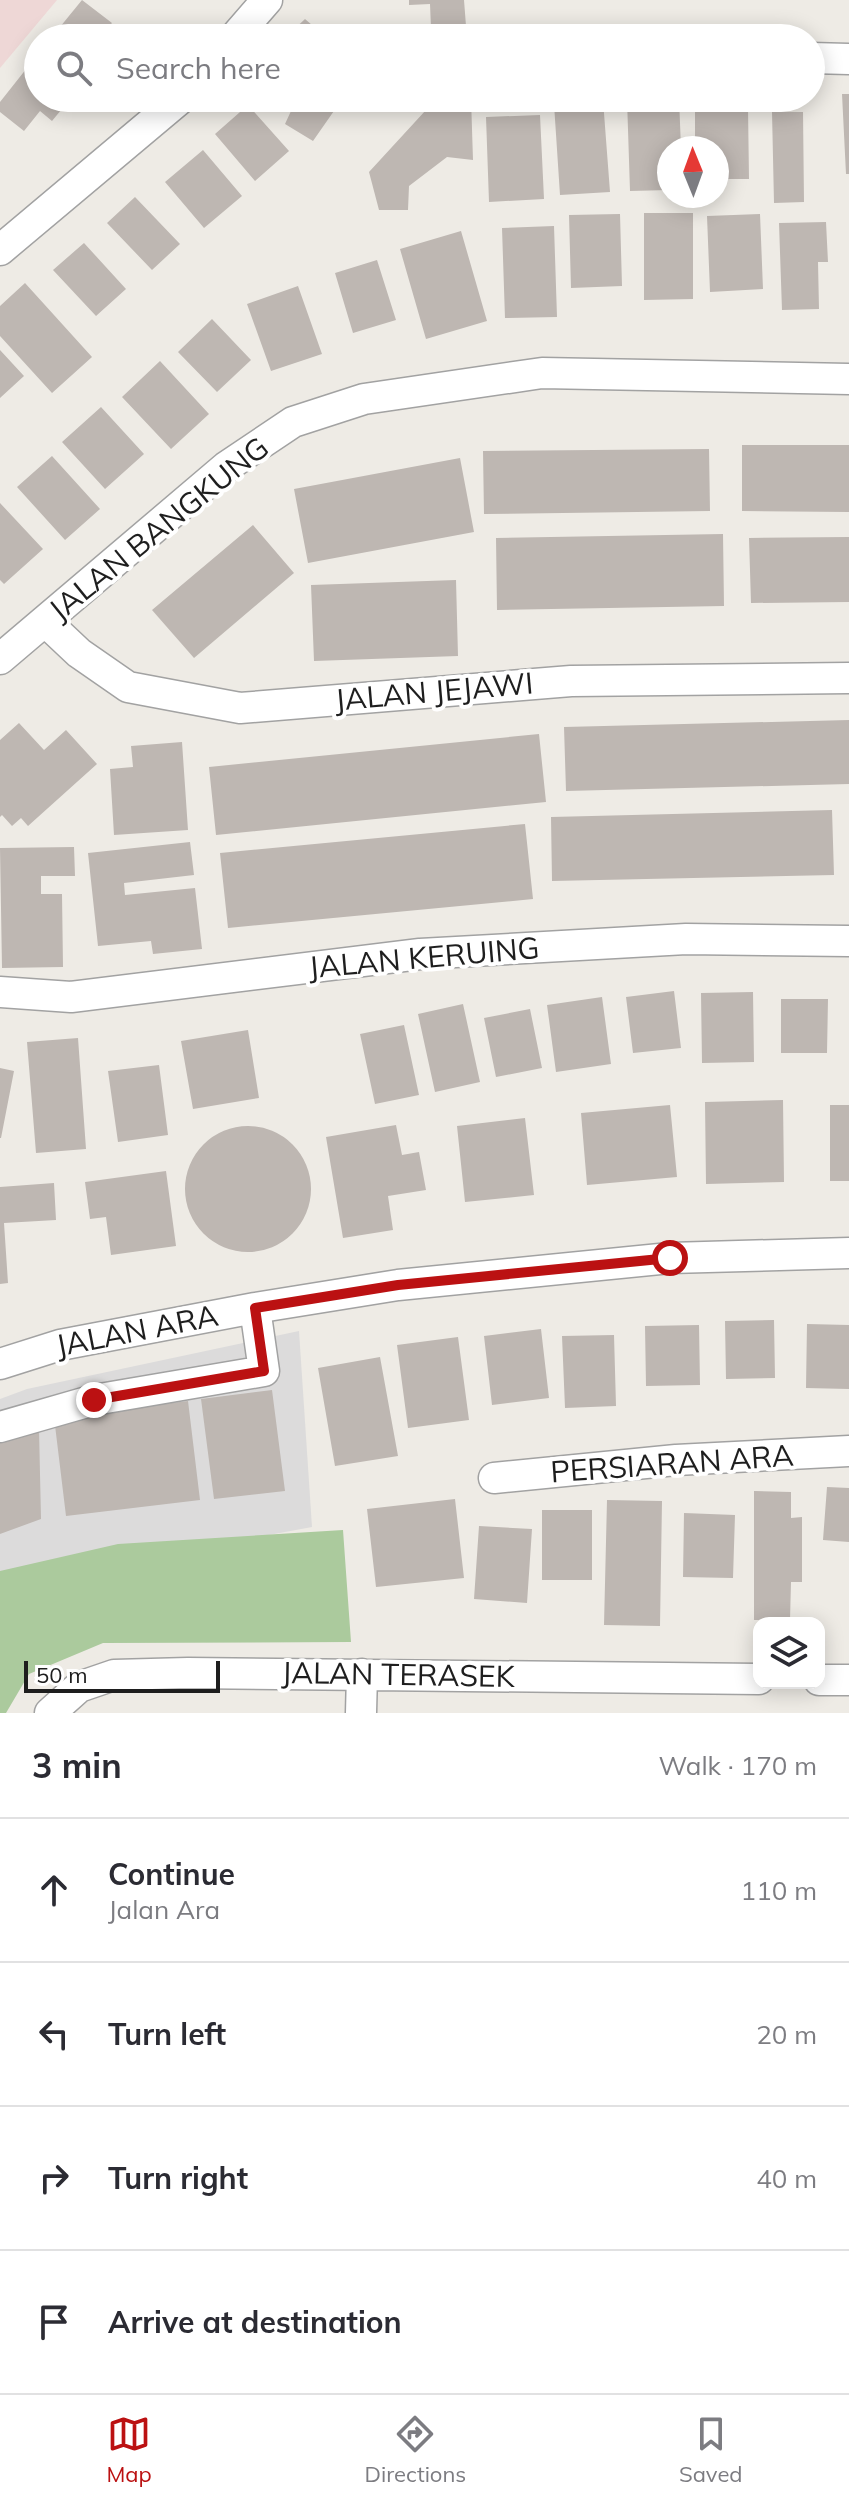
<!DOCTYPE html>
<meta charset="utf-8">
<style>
:root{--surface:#fff;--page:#f2f2f3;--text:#2b2b33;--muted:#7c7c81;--line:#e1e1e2;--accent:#bb1112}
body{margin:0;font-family:Mulish,sans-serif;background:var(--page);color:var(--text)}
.controls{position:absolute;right:24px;bottom:24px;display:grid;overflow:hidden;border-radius:16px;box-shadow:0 4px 20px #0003}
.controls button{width:72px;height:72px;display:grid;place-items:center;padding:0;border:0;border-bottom:2px solid var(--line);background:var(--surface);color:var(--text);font:40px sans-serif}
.compass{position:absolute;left:657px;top:136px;width:72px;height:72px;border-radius:50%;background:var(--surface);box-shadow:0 4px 20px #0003;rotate:359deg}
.scale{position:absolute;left:24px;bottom:20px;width:196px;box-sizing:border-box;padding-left:8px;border:4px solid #1e1e1e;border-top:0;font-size:22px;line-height:28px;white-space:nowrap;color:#1e1e1e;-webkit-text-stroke:6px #fff;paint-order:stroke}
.stop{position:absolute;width:24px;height:24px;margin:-18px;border:6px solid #bb1112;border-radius:50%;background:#fff}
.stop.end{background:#bb1112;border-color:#fff;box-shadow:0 2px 8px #0008}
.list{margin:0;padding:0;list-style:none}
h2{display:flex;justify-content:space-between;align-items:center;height:104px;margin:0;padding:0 32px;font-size:34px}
h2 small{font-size:26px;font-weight:400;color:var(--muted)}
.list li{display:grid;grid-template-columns:52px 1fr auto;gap:24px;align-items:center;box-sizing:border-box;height:144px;padding:0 32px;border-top:2px solid var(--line)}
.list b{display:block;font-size:30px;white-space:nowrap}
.list p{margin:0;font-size:26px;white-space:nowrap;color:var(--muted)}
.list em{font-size:26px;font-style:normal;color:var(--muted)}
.icon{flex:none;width:44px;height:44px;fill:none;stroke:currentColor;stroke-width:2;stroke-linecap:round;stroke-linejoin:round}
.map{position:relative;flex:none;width:849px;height:1713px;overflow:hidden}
.search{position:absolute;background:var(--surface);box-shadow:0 4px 20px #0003;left:24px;right:24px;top:24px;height:88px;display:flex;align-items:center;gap:20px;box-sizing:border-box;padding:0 28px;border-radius:44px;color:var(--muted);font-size:30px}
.sheet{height:680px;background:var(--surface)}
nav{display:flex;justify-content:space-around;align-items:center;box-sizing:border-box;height:112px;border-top:2px solid var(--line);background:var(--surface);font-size:22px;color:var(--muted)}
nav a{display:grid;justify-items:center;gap:4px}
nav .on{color:var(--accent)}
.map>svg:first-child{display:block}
</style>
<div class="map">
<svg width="849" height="1713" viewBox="0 0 849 1713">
<rect width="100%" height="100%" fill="#eeebe5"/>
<!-- residential -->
<path fill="#dcdbdb" d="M 299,1331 L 312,1527 L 0,1585 L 0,1399 L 27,1389 Z"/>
<!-- commercial -->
<path fill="#eed7d6" d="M 0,0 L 57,0 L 0,68 Z"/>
<!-- forest -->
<path fill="#abca9d" d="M 343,1530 L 351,1642 L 103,1643 L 29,1674 L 6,1713 L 0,1713 L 0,1571 L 118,1544 Z"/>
<!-- building -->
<path fill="#beb7b2" d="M 82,0 L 112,23 L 99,38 L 51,38 Z
M 409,0 L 464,0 L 466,26 L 431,28 L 430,4 L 409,5 Z
M 305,19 L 327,38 L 291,38 L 288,35 Z
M 343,31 L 368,37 L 368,38 L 332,38 Z
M 38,54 L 38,98 L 71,98 L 52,121 L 40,111 L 24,131 L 0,112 L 0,102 Z
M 842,94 L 849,94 L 849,174 L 846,174 Z
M 297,98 L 343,98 L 313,141 L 285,124 Z
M 437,98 L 471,98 L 473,160 L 447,157 L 409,186 L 408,210 L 379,210 L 369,172 Z
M 679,98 L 681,148 L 669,148 L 669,190 L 630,191 L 627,99 Z
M 603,100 L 610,192 L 560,195 L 554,104 Z
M 248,105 L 289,151 L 255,181 L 215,134 Z
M 748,108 L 749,179 L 717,179 L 717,148 L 695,148 L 695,109 Z
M 772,112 L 803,112 L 804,202 L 774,203 Z
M 540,115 L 544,199 L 489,202 L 486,117 Z
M 203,150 L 242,196 L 204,228 L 165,182 Z
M 135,197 L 180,244 L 152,270 L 107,223 Z
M 644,213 L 693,213 L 693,299 L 644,300 Z
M 620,214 L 622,286 L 571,288 L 569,215 Z
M 760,214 L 763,289 L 710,292 L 707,216 Z
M 826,222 L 828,262 L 818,262 L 819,309 L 782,310 L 779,223 Z
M 554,226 L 557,317 L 505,318 L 502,228 Z
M 461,231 L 487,321 L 426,339 L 400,249 Z
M 84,243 L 126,289 L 96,316 L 53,270 Z
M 377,260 L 396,320 L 353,333 L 335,273 Z
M 25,283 L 92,357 L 52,393 L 0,336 L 0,306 Z
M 298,286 L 322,354 L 271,371 L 247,304 Z
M 212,319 L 251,360 L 217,392 L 178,352 Z
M 0,350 L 24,376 L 0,398 Z
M 160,361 L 209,414 L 171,449 L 122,397 Z
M 101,407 L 144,454 L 105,489 L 62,442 Z
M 742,445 L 849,445 L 849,512 L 742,511 Z
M 709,449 L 710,511 L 484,514 L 483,451 Z
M 52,456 L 100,509 L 65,540 L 17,487 Z
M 460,458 L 474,532 L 308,563 L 294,489 Z
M 0,503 L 43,549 L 4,584 L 0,580 Z
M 253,525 L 294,573 L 194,658 L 152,610 Z
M 723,534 L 724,606 L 497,610 L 496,538 Z
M 849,537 L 849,602 L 751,603 L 749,538 Z
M 456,580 L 458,656 L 314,661 L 311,585 Z
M 849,720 L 849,784 L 566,791 L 564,727 Z
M 19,723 L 44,750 L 66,730 L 97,764 L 28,826 L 21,818 L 12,826 L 2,815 L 0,817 L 0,740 Z
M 539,734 L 546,802 L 216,835 L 209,767 Z
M 182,742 L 188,830 L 114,835 L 110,769 L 133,767 L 131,746 Z
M 832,810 L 834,875 L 552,881 L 551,817 Z
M 525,824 L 533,899 L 228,928 L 220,853 Z
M 190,842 L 194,875 L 124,883 L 125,895 L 195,888 L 202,949 L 153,954 L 151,941 L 98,946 L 88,853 Z
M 74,847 L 75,876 L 41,876 L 41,894 L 62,894 L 63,967 L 2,968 L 0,848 Z
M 674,991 L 681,1048 L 633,1053 L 626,997 Z
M 753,992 L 754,1062 L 702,1063 L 701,993 Z
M 602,997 L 611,1064 L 556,1072 L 547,1005 Z
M 781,999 L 828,999 L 827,1053 L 781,1053 Z
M 463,1004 L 480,1082 L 435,1092 L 418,1014 Z
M 530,1009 L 542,1068 L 496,1077 L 484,1018 Z
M 404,1025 L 419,1095 L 375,1104 L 360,1034 Z
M 248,1030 L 259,1098 L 193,1109 L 181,1041 Z
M 78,1038 L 86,1149 L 36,1153 L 27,1042 Z
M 159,1065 L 168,1135 L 118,1142 L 108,1071 Z
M 0,1068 L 14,1071 L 1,1138 L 0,1138 Z
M 783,1100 L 784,1182 L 706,1184 L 705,1102 Z
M 670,1105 L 677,1177 L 587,1185 L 581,1113 Z
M 830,1105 L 849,1105 L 849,1181 L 830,1181 Z
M 525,1118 L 534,1195 L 465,1202 L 457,1126 Z
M 396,1125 L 402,1155 L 419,1152 L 426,1190 L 388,1196 L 393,1230 L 343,1238 L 326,1137 Z
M185 1189a63 63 0 1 1 126 0a63 63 0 1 1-126 0Z
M 166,1171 L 176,1246 L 111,1255 L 106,1217 L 90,1219 L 85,1182 Z
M 54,1183 L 56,1220 L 4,1223 L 8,1283 L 0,1284 L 0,1187 Z
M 774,1320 L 775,1378 L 726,1379 L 725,1321 Z
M 807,1324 L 849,1325 L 849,1389 L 806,1388 Z
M 699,1325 L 700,1385 L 646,1386 L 645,1326 Z
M 541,1329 L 549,1398 L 492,1405 L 484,1336 Z
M 614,1335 L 616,1406 L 565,1408 L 562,1336 Z
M 458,1337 L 469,1420 L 408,1428 L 397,1345 Z
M 380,1357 L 398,1456 L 335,1466 L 318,1368 Z
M 272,1390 L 285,1491 L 214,1499 L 201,1399 Z
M 188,1401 L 200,1500 L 66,1516 L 54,1417 Z
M 39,1429 L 41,1519 L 0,1534 L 0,1443 Z
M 827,1487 L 849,1488 L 849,1542 L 823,1540 Z
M 754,1491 L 791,1492 L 791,1518 L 802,1517 L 802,1582 L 791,1582 L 790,1620 L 754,1620 Z
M 455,1499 L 464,1578 L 376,1587 L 367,1509 Z
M 607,1500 L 662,1501 L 660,1626 L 604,1625 Z
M 542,1510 L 592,1510 L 592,1580 L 542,1580 Z
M 684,1513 L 735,1515 L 733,1578 L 683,1577 Z
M 479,1526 L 532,1529 L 527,1603 L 474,1599 Z"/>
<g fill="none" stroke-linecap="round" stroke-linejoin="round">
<defs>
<path id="minor" d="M 234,38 L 267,0
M 811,58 L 849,59
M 0,250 L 181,98
M 45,621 L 79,653 L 128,687 L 240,708 L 571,681 L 849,678
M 0,659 L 226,467 L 293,422 L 364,399 L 542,373 L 849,379
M 0,992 L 71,997 L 420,954 L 686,939 L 849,941
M 0,1364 L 60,1345 L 255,1308 L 398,1285 L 670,1258 L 849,1253
M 0,1427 L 94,1400 L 264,1371 L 255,1308
M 494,1478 L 676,1460 L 849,1451
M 819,1680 L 849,1680
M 50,1713 L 79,1687 L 114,1675 L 188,1673 L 759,1679
M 361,1713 L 362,1674"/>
</defs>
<!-- minor casing -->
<use href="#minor" stroke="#a2a2a2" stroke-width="33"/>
<!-- minor -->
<use href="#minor" stroke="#fff" stroke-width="30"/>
</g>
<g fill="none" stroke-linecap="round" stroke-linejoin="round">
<!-- route -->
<path stroke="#bb1112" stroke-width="10" d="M 94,1400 L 264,1371 L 255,1308 L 398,1285 L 670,1258"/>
</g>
<g text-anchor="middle" stroke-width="8" stroke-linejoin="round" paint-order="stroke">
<!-- street labels -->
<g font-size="30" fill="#1e1e1e" stroke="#fff">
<text transform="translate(159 529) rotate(-39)" y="10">JALAN BANGKUNG</text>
<text transform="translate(434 692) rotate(-5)" y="10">JALAN JEJAWI</text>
<text transform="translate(424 958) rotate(-5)" y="10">JALAN KERUING</text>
<text transform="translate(137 1331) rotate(-11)" y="10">JALAN ARA</text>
<text transform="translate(672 1464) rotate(-4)" y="10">PERSIARAN ARA</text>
<text transform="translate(398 1675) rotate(1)" y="10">JALAN TERASEK</text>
</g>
</g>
</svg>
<div class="controls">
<button><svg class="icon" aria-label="layers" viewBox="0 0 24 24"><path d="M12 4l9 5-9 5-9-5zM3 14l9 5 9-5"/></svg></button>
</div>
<svg class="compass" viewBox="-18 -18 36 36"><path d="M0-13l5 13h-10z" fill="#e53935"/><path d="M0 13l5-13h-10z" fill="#7c7c81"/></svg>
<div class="scale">50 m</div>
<div class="stop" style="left:670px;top:1258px"></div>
<div class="stop end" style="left:94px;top:1400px"></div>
<div class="search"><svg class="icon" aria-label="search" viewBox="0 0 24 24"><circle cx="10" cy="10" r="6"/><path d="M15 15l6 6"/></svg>Search here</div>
</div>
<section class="sheet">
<h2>3 min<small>Walk · 170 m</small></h2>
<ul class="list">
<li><svg class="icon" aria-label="ahead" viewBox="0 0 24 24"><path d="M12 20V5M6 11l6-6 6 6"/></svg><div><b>Continue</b><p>Jalan Ara</p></div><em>110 m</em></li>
<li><svg class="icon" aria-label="left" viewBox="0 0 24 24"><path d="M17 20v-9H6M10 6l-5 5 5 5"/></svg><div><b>Turn left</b></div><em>20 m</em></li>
<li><svg class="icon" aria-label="right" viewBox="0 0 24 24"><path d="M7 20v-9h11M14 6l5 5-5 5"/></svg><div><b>Turn right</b></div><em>40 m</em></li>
<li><svg class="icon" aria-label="arrive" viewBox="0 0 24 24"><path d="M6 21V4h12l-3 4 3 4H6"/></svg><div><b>Arrive at destination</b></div></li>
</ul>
</section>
<nav>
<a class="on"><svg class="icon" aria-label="map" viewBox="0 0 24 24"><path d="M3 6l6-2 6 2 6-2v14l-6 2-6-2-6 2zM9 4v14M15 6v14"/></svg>Map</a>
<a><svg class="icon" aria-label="directions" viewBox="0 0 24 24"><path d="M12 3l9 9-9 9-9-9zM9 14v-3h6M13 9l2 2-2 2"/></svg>Directions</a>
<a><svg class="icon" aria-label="saved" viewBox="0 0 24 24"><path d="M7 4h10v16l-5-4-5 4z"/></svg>Saved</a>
</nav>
